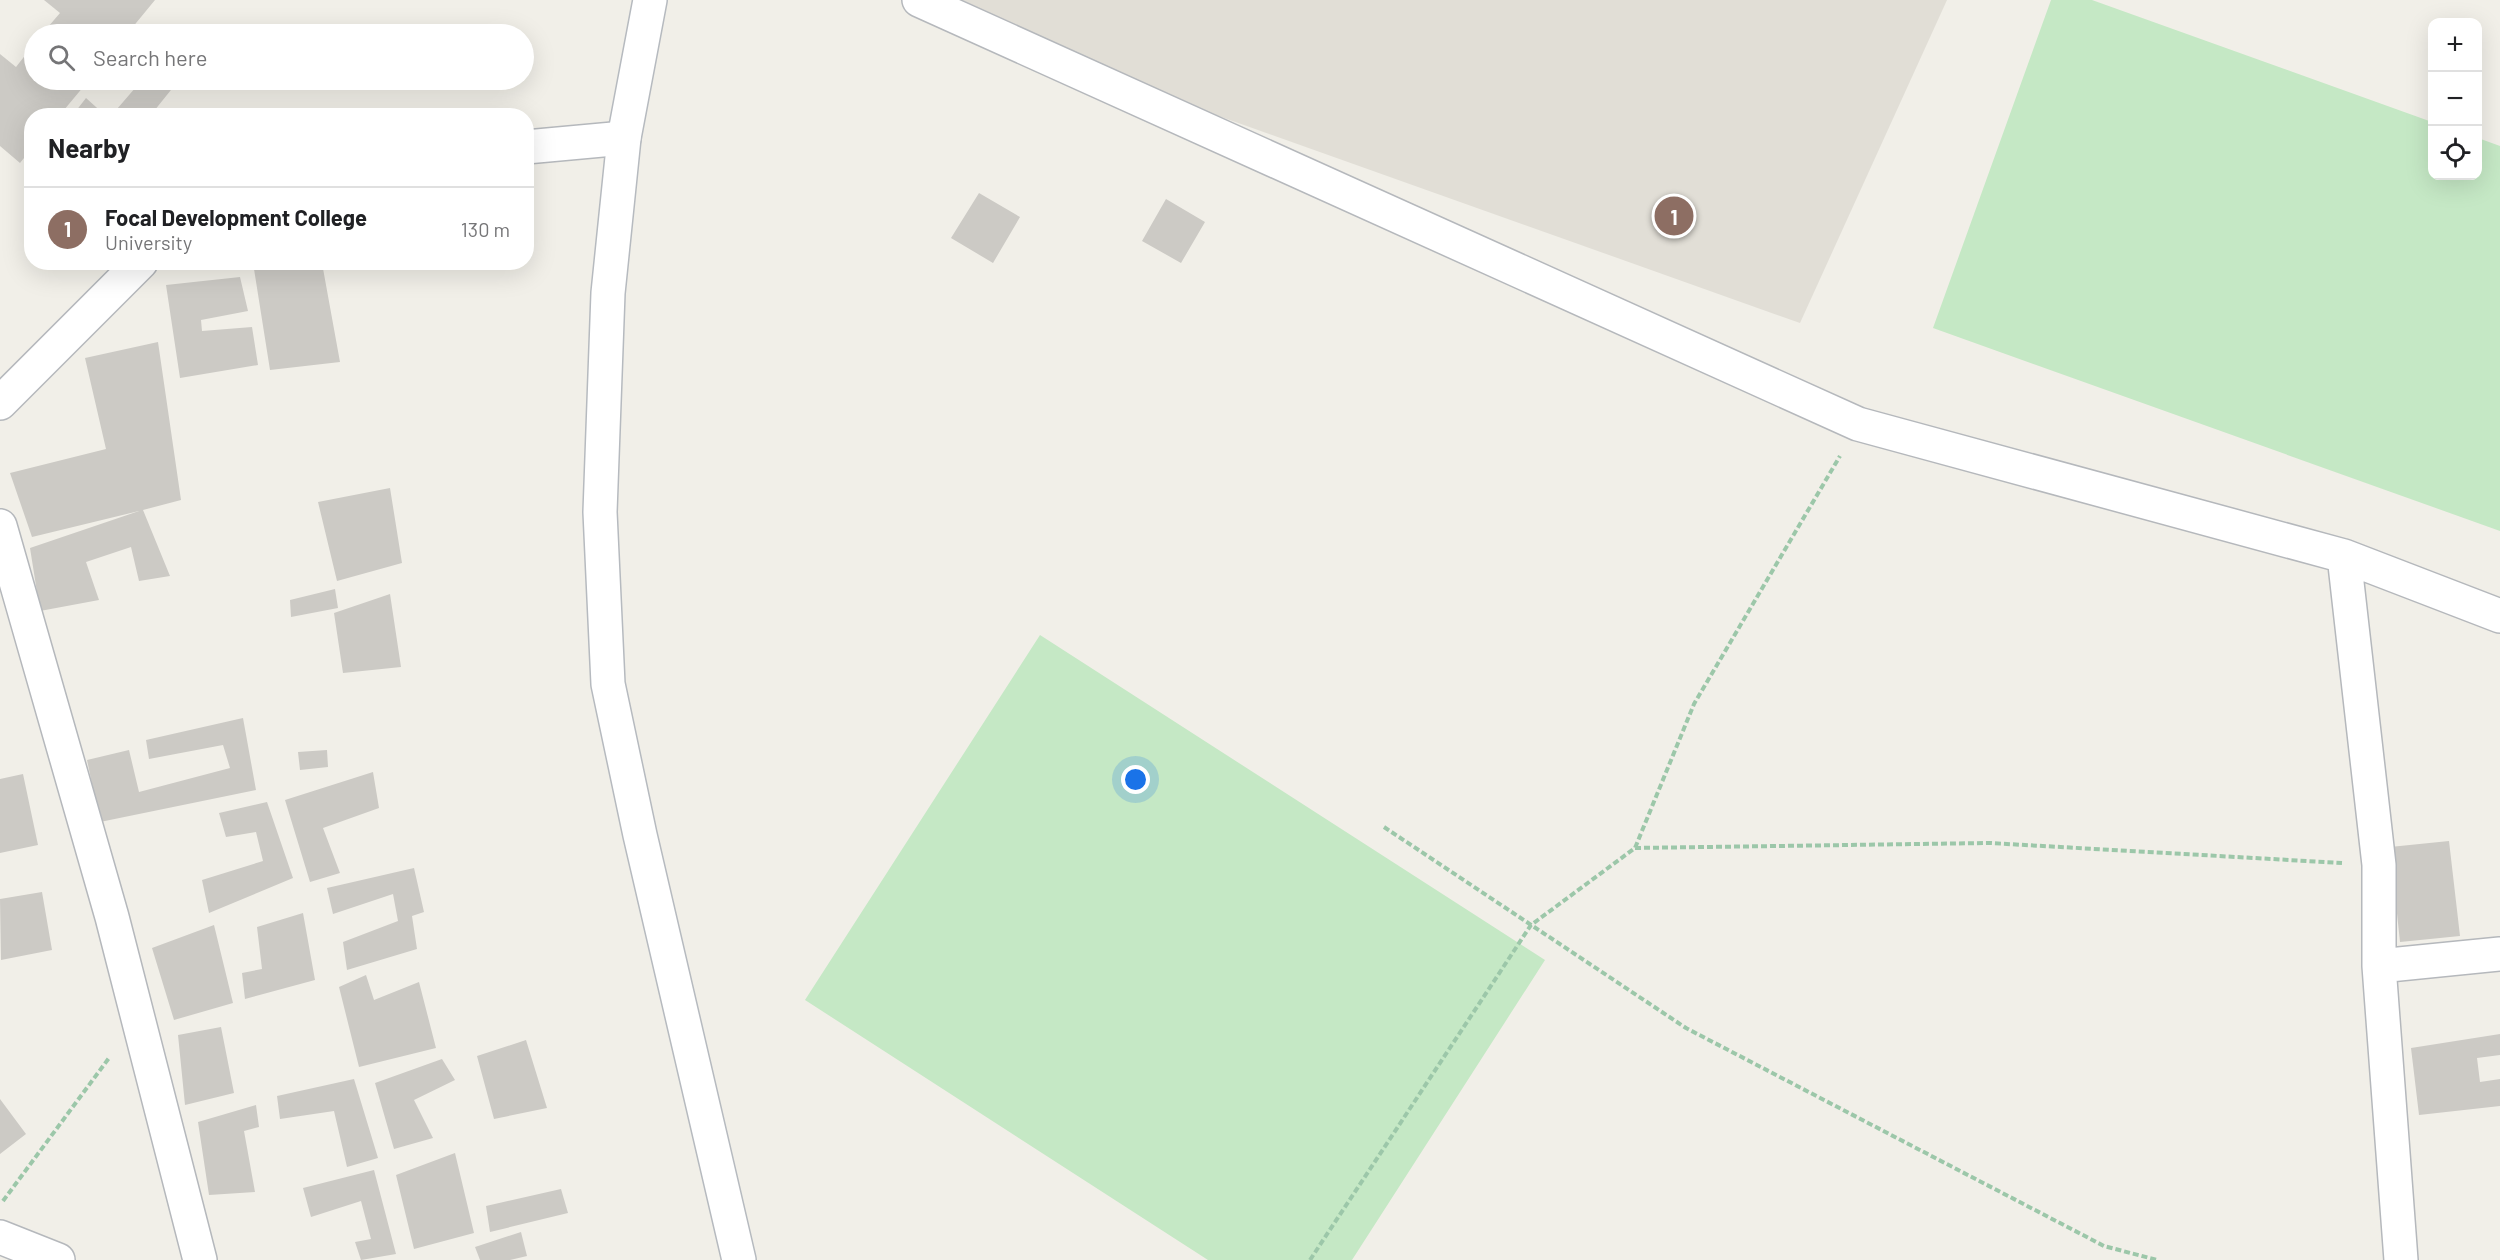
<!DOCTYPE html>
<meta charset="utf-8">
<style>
:root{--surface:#fff;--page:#f2f2f2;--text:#202124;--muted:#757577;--line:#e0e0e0;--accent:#2563eb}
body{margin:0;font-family:Barlow,sans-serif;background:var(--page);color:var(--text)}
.controls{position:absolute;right:18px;top:18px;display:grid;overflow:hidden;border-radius:12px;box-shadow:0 6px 24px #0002}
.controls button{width:54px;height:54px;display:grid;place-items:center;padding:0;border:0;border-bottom:2px solid var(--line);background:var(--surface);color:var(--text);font:30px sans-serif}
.you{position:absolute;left:1136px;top:780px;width:21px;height:21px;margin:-15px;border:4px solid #fff;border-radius:50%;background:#1a73e8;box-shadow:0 0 0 9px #1a73e833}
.badge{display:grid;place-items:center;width:39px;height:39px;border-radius:50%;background:var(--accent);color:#fff;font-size:20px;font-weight:700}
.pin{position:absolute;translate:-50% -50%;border:3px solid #fff;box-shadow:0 2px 6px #0006}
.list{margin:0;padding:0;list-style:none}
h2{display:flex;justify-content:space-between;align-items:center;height:78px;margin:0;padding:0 24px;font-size:26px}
h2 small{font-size:20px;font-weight:400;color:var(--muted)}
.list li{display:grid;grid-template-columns:39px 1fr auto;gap:18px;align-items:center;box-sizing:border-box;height:84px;padding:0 24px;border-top:2px solid var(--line)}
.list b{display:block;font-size:22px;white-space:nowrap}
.list p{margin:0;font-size:20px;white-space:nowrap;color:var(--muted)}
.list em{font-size:20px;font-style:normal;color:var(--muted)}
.icon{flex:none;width:33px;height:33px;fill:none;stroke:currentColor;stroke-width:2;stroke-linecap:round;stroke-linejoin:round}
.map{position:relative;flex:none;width:2500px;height:1260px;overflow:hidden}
.search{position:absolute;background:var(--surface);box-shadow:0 6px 24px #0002;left:24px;top:24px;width:510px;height:66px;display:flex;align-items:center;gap:15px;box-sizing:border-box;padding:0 21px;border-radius:33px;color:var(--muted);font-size:22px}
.panel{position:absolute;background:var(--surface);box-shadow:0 6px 24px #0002;left:24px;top:108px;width:510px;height:162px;border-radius:24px}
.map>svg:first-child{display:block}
</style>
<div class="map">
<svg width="2500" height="1260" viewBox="0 0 2500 1260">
<rect width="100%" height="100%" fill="#f1efe8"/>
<!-- education -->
<path fill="#e1ded6" d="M 962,0 L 1947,0 L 1800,323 L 1199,109 Z"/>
<!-- green -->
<path fill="#c5e8c5" d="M 2051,0 L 2092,0 L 2432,122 L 2432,176 L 2478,176 L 2478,138 L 2500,146 L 2500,531 L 1933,328 Z
M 1040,635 L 1545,960 L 1352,1260 L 1208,1260 L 805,1000 Z"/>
<!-- building -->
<path fill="#cccac5" d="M 44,0 L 155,0 L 127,34 L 42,34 L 60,13 Z
M 34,44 L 34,80 L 89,80 L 59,116 L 32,116 L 32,148 L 20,163 L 0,146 L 0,54 L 16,67 Z
M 142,80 L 179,80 L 150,116 L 126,116 L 117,109 Z
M 86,98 L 106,116 L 72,116 Z
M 979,193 L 1020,217 L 993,263 L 951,238 Z
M 1166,199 L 1205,222 L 1181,263 L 1142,241 Z
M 322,263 L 340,362 L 270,370 L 254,269 Z
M 240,277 L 248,311 L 201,320 L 202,331 L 252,327 L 258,365 L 180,378 L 166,285 Z
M 158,342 L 181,500 L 143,510 L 170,576 L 139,581 L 131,547 L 86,562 L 99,600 L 40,611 L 30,548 L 139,511 L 32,537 L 10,473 L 106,449 L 85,358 Z
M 390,488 L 402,563 L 337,581 L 318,502 Z
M 335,589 L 338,608 L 291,617 L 290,600 Z
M 390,594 L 401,667 L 343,673 L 334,613 Z
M 243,718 L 256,790 L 100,822 L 87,760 L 129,750 L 139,792 L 230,768 L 223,745 L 149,759 L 146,740 Z
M 327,750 L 328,767 L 300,770 L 298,752 Z
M 373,772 L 379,808 L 323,828 L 340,873 L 310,882 L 285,800 Z
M 23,774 L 38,845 L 0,853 L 0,779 Z
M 267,802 L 293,878 L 209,913 L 202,880 L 263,861 L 256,832 L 226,837 L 219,813 Z
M 2449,841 L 2460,936 L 2400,942 L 2390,847 Z
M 414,868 L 424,912 L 412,916 L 417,949 L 347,970 L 343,942 L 398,921 L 393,894 L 333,914 L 327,888 Z
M 42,892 L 52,950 L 1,960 L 0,899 Z
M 303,913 L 315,980 L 245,999 L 242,973 L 262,969 L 257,927 Z
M 214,925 L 233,1003 L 174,1020 L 152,948 Z
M 366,975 L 374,1000 L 419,982 L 436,1048 L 359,1067 L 339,987 Z
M 221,1027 L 234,1093 L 185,1105 L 178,1035 Z
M 2500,1034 L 2500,1055 L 2477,1058 L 2480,1082 L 2500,1079 L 2500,1106 L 2419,1115 L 2411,1048 Z
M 526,1040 L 547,1108 L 494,1119 L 477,1056 Z
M 442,1059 L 455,1080 L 414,1100 L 433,1138 L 394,1149 L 375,1083 Z
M 354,1079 L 378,1158 L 347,1167 L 334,1111 L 280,1119 L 277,1096 Z
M 0,1099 L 26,1134 L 0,1154 Z
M 256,1105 L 259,1127 L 244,1131 L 255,1192 L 209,1195 L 198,1122 Z
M 455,1153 L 474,1233 L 414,1249 L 396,1175 Z
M 374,1170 L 396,1254 L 361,1260 L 355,1242 L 371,1239 L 361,1201 L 311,1217 L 303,1188 Z
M 561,1189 L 568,1213 L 490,1232 L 486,1206 Z
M 521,1232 L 527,1256 L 510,1260 L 480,1260 L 475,1247 Z"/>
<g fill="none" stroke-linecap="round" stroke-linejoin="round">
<defs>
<path id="minor" d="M 919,0 L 1858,424 L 2344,556 L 2379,865 L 2379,966 L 2401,1260
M 526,147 L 624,138
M 0,403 L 141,262
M 0,526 L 112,917 L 200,1260
M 2344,556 L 2500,616
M 2379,966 L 2500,954
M 0,1237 L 58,1260"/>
<path id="secondary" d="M 650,0 L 624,138 L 608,293 L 600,512 L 608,684 L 640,835 L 739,1260"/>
</defs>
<!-- minor casing -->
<use href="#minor" stroke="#b5b8bc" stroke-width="36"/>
<!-- secondary casing -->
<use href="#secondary" stroke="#b6babf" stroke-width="36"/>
<!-- path -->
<path stroke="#9cc7a9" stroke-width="4" stroke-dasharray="6 3" stroke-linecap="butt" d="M 1384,827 L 1686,1028 L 2104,1246 L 2157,1260
M 1635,848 L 1990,843 L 2342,863
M 3,1201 L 109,1058
M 1310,1260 L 1531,925 L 1635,848 L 1694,704 L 1840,456"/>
<!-- minor -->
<use href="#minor" stroke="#fff" stroke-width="33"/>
<!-- secondary -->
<use href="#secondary" stroke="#fff" stroke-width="33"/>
</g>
</svg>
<div class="controls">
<button>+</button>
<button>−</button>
<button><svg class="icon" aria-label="locate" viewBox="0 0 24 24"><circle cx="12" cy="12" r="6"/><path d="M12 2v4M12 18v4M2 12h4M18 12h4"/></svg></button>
</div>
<div class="you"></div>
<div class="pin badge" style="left:1674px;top:216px;background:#8d6e63">1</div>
<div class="search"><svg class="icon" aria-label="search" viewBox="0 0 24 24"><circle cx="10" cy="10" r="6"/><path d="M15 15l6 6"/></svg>Search here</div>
<section class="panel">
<h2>Nearby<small></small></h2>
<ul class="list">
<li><span class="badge" style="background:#8d6e63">1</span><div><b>Focal Development College</b><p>University</p></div><em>130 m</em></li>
</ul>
</section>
</div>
